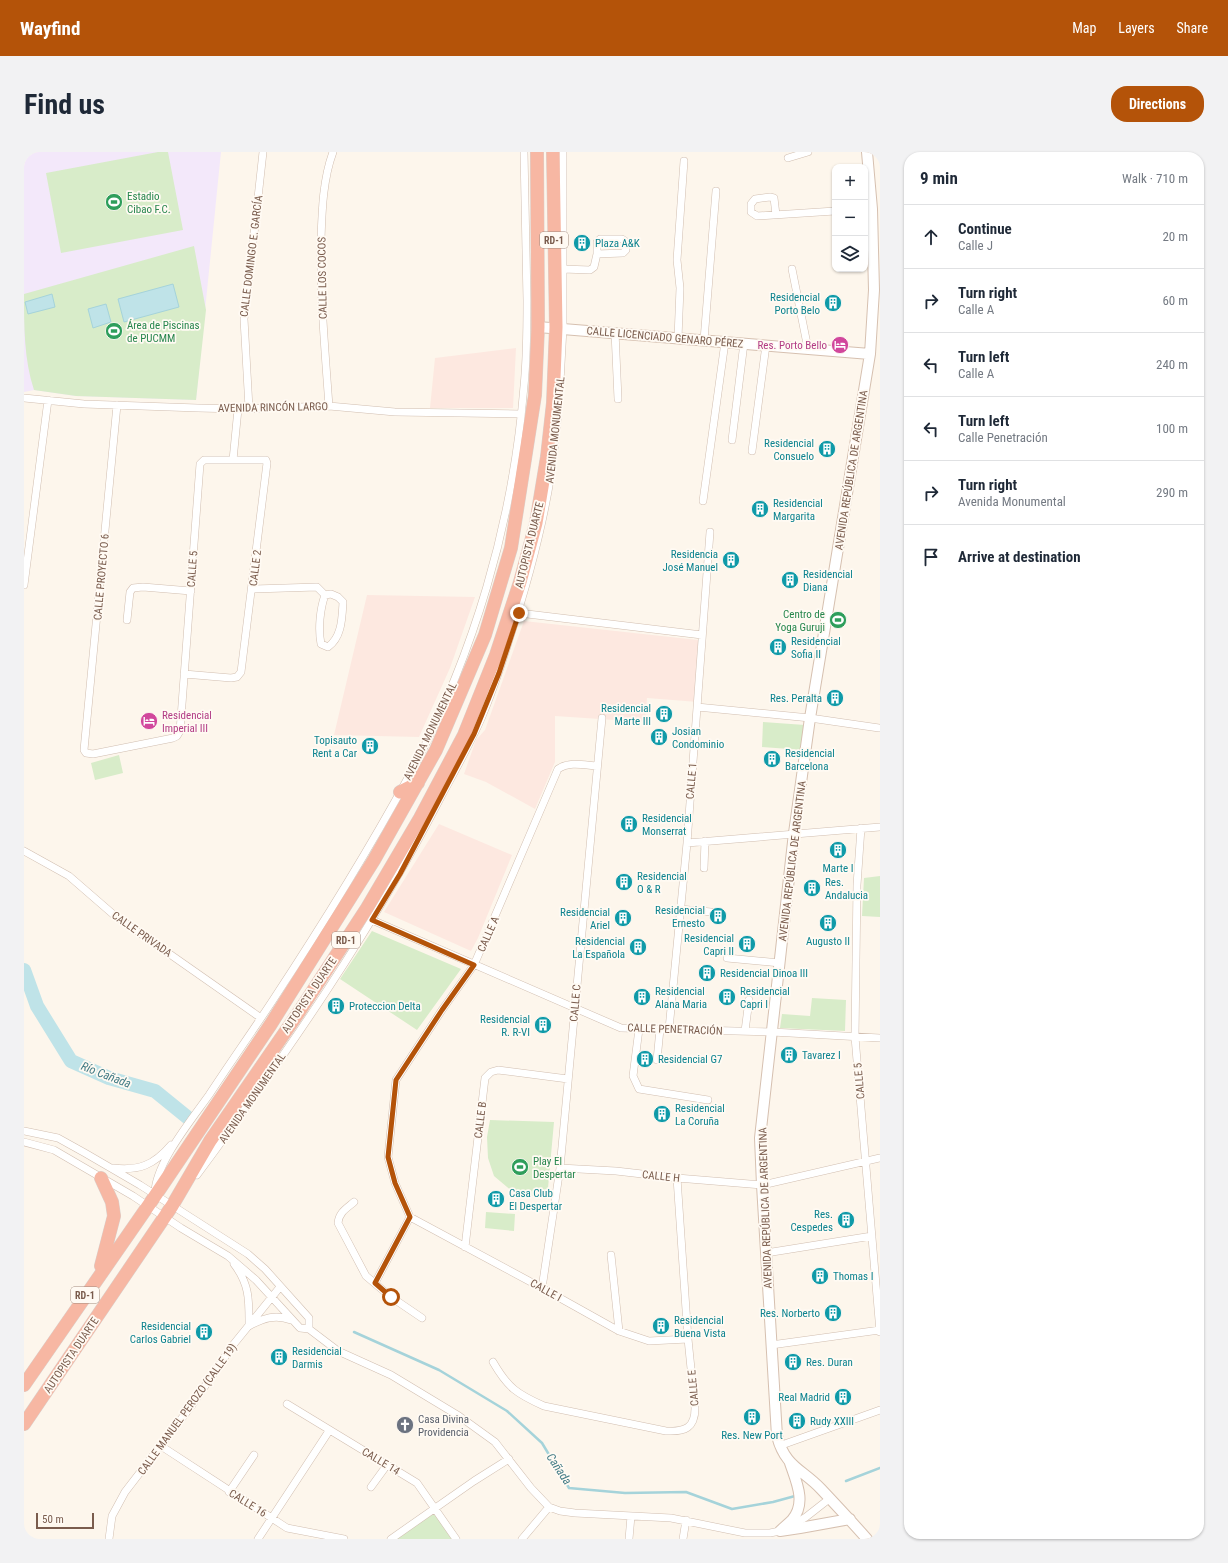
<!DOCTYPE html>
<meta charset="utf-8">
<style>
:root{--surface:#fff;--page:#f2f2f3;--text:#1f2937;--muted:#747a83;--line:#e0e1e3;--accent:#b45309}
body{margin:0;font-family:"Roboto Condensed",sans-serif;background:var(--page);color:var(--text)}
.controls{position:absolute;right:12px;top:12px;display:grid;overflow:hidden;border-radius:8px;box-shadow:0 1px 3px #0004}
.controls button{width:36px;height:36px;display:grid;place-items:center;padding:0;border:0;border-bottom:1px solid var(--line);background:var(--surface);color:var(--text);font:20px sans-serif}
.scale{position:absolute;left:12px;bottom:10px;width:58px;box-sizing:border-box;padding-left:4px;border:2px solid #7a5c4d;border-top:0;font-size:11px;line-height:14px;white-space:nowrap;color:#7a5c4d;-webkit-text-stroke:3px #fffaf3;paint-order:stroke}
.stop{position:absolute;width:12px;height:12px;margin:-9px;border:3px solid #b45309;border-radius:50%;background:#fff}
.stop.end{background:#b45309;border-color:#fff;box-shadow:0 1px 4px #0008}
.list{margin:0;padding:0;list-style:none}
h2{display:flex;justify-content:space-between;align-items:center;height:52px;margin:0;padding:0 16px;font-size:17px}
h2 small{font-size:13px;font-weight:400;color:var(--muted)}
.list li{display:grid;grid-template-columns:26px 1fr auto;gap:12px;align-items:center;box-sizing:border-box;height:64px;padding:0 16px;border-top:1px solid var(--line)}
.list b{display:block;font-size:15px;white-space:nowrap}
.list p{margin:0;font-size:13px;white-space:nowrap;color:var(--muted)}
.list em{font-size:13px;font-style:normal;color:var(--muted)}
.icon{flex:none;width:22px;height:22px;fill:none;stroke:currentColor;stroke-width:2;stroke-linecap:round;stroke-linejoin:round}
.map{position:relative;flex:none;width:856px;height:1387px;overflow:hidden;border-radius:16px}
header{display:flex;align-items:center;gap:24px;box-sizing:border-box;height:56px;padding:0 20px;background:var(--accent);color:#fff}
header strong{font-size:19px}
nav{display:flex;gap:22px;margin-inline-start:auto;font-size:14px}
.intro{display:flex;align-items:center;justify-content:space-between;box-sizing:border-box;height:96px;padding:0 24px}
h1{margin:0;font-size:28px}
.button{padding:10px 18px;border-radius:16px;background:var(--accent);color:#fff;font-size:14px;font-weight:700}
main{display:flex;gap:24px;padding:0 24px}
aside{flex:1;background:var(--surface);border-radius:16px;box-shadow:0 1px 3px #0004}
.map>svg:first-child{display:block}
</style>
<header>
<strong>Wayfind</strong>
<nav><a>Map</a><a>Layers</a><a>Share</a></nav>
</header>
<div class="intro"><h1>Find us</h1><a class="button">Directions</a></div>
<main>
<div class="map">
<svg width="856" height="1387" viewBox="0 0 856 1387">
<rect width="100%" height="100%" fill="#fdf6ec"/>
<!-- commercial -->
<path fill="#fde8e0" d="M 492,196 L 489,256 L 406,256 L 411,206 Z
M 343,443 L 451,445 L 426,516 L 395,585 L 310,583 Z
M 500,469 L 674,488 L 674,550 L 623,546 L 621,570 L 531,564 L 531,610 L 511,657 L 462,630 L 440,622 L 452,588 L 461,578 Z
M 415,672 L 488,703 L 454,786 L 447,799 L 360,760 Z"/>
<!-- education -->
<path fill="#f3e8fa" d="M 0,0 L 197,0 L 172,248 L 52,244 L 10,238 L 0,240 Z"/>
<!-- green -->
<path fill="#d8ecc9" d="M 134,0 L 144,0 L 159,78 L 37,101 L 22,21 Z
M 170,94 L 182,158 L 172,248 L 52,244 L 10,238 C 0,208 0,174 0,142 Z
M 739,570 L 781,573 L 779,598 L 738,595 Z
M 95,603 L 99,621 L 71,628 L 67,611 Z
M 856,724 L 856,765 L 838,764 L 840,726 Z
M 348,779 L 437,817 L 393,878 L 316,827 Z
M 788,846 L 822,848 L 821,879 L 756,876 L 758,862 L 786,864 Z
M 466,968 L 530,970 L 523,1047 L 489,1040 L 470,1024 L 464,1006 L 463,985 Z
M 462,1060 L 491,1062 L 490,1079 L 461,1076 Z
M 412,1356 L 432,1387 L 367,1387 Z"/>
<!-- water -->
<path fill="#bfe3e8" stroke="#a5d3da" d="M 149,132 L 155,155 L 100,170 L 94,147 Z
M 28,142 L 31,155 L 4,162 L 1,150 Z
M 82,152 L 87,170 L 69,176 L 64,157 Z"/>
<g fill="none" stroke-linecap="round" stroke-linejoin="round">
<!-- stream -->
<path stroke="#a5d3da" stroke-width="2.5" d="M 330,1180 L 415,1218 L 483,1259 L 518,1291 L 545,1336 L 601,1341 L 662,1340 L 708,1357 L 749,1350 L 771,1344
M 822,1329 L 856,1316"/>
<!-- river -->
<path stroke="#bfe3e8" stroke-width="14" d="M 0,818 L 13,854 L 47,909 L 85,926 L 131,939 L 163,965"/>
<defs>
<path id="street" d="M 764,6 L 784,0
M 752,63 L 750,46 L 746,45 L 731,47 L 727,52 L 727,60 L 733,64 L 811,59
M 539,117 L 566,118 L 570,115 L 573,102 L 599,101 L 602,98 L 601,89 L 598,87 L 576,87 L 573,90 L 573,102
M 768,117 L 784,197
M 591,180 L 594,247
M 654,186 L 656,136 L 653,108 L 660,9
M 680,188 L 692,39
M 0,246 L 60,252 L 174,256 L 214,257 L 305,254 L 371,260 L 497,262
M 535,248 L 539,176 L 539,0
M 93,253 L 60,598 L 62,601 L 69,602 L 149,586 L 153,584 L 156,579 L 176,312 L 180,308 L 242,308 L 243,311 L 217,520 L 213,525 L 207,526 L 160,522
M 305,254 C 301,199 296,143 297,87 C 298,58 299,27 309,0
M 225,256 L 220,167 L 231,73 L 239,0
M 708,288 L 720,191
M 728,299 L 742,193
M 209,308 L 214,257
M 529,308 L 534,262
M 679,349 L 701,190
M 0,433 L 24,248
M 228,437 L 293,435 L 301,443
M 307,442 L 314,445 L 319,450 C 318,466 318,485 304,495 L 297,492 C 294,477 296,457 301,443 Z
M 495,461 L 678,483
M 103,468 L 106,440 L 109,436 L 119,435 L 167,439
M 673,555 L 786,566 L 855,576
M 837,676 L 833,733 L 831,885 L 856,1180
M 663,691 L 856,675
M 0,699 L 45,724 L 90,763 L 237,866
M 680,716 L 681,689
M 656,757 L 687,760
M 348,768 L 597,876 L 748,880 L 856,886
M 703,806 L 756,811
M 615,877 L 609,924 L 615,937 L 684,948
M 645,877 L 663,691 L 686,380
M 721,879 L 725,848
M 633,908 L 636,877
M 0,979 L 34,986 L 61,1001 L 116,1033 L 224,1102 L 241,1117 L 285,1166 L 285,1177
M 0,990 L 30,998 L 109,1044 L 157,1076 L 204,1104 L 232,1128 L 276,1176 L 285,1177 L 314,1199 L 367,1223 L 435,1264 L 471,1290 L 507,1336 L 525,1355 L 536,1359 L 551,1361 L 647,1366 L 721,1381 L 746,1381 L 756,1379 L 769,1373 L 782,1365 L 805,1347
M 89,1016 C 115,1019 130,1013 147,993
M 536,1016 L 592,1019 L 653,1026 L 738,1033 L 856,1006
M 173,1023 C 263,901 350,776 419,641 C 432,617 446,592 457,567 C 468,541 477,514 485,488 C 503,433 518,379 527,322
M 131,1041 C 131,1012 168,967 185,943 C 206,911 228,880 249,848 C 297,775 343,701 385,624 C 450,504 489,370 500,234 C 503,205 503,177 503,148 C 502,99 501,49 500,0
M 330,1050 C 323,1056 315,1060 314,1071 L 342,1124 L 367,1145 L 398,1166
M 386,1065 L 518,1136 L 595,1179 L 625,1189 L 664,1187
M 441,1095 L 461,926 L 467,920 L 474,918 L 544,927
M 742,1101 L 848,1084
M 587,1103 L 595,1179
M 210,1112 C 226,1133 225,1149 225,1174 C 239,1166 252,1162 267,1168
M 351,1131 L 386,1065 L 371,1031 L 364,1005 L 372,928 L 418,858 L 450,813 L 534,617 C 545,609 560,613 573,614
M 518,1136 L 536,1016 L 578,566
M 747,1193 L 856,1178
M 469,1210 C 484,1236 493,1242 520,1254 L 642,1279 C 661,1280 671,1276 671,1256 L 664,1187 L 653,1026
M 263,1252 L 393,1331 L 432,1387
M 137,1294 L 263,1376 L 320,1387
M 755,1294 L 856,1258
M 347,1335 L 363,1313
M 205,1340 L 230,1303
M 85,1387 L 88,1364 L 101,1340 L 168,1253 L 209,1193 L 256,1135
M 234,1387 L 305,1279
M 367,1387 L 450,1329 L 485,1307
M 498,1387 L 525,1355
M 605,1387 L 607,1364
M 659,1387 L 662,1368"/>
<path id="secondary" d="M 843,0 L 848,57 L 850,138 L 846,202 L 786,566 L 770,681 L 736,986 L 738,1033 L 753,1284 C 761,1315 778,1317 797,1337 C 813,1354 828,1370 843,1387
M 514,175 L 846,202
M 756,1379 C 760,1375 764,1372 768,1368 C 783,1351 772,1329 766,1311
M 756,1379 L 776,1376 L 826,1367"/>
<path id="highway" d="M 376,640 L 394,631
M 77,1026 L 88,1050 L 90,1064 L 77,1114
M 0,1233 L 131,1044 L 247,872 L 350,708 L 412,598 L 461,483 L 487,396 L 511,243 L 514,175 L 513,0
M 0,1272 L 148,1054 L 186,989 L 275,860 L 343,756 L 396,666 L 440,583 L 472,503 L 496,430 L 512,371 L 523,305 L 529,251 L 532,175 L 529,0"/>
</defs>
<!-- street casing -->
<use href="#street" stroke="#d1beb0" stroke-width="8"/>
<!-- secondary casing -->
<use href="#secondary" stroke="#d6c0b0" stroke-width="12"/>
<!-- highway casing -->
<use href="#highway" stroke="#dad1cd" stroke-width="14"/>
<!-- street -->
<use href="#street" stroke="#fff" stroke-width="7"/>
<!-- secondary -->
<use href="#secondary" stroke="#fff" stroke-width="10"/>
<!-- highway -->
<use href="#highway" stroke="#f7b7a3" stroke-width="13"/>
</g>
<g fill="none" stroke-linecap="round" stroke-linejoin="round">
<!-- route -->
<path stroke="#b45309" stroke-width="5" d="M 367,1145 L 351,1131 L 386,1065 L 371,1031 L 364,1005 L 372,928 L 418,858 L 450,813 L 348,768 L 376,722 L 450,582 L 475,521 L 495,461"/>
</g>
<!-- icons -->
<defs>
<symbol id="stadium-disc" viewBox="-11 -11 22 22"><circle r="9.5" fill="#2e9e5b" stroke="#fffaf3"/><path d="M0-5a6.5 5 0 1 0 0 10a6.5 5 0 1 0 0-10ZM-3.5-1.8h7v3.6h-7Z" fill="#fff"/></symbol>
<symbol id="building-disc" viewBox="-11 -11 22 22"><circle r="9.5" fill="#0f9aa8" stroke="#fffaf3"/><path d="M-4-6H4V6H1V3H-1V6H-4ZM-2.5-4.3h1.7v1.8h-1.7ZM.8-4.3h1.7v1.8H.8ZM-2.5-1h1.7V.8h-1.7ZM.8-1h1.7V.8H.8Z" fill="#fff"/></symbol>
<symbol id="hotel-disc" viewBox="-11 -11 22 22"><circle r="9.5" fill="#d1479c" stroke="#fffaf3"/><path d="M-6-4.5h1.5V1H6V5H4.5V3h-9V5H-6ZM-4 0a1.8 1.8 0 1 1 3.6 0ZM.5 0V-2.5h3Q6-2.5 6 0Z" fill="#fff"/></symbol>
<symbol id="church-disc" viewBox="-11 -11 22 22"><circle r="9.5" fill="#6b7280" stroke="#fffaf3"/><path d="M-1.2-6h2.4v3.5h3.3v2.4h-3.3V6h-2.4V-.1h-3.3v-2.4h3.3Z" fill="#fff"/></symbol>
</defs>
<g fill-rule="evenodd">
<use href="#stadium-disc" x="80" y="40" width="20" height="20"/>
<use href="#building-disc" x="548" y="81" width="20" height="20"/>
<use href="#building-disc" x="799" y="141" width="20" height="20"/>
<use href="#stadium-disc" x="80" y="169" width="20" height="20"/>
<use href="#hotel-disc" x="806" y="183" width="20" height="20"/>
<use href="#building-disc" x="793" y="287" width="20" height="20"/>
<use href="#building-disc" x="726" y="347" width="20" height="20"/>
<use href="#building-disc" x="697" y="398" width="20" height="20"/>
<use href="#building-disc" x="756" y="418" width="20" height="20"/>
<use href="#stadium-disc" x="804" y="458" width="20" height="20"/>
<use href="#building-disc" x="744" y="485" width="20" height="20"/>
<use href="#building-disc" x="801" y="536" width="20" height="20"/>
<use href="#building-disc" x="630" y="552" width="20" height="20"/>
<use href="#hotel-disc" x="115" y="559" width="20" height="20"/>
<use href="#building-disc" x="625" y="575" width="20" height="20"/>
<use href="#building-disc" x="336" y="584" width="20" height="20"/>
<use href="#building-disc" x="738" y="597" width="20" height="20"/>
<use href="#building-disc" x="595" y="662" width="20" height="20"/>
<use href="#building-disc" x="804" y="688" width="20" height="20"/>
<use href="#building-disc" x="590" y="720" width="20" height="20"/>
<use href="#building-disc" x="778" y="726" width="20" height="20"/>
<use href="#building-disc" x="684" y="754" width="20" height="20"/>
<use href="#building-disc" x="589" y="756" width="20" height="20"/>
<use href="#building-disc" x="794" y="761" width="20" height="20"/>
<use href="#building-disc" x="713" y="782" width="20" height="20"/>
<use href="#building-disc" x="604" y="785" width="20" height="20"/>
<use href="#building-disc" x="673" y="811" width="20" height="20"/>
<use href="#building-disc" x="608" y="835" width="20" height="20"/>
<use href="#building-disc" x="693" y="835" width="20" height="20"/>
<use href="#building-disc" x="302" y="844" width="20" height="20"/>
<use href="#building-disc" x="509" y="863" width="20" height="20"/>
<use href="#building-disc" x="755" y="893" width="20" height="20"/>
<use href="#building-disc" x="611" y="897" width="20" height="20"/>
<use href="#building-disc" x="628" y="952" width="20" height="20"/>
<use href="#stadium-disc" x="486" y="1005" width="20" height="20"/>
<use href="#building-disc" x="462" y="1037" width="20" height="20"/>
<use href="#building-disc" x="812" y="1058" width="20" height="20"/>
<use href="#building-disc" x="786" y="1114" width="20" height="20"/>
<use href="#building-disc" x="799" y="1151" width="20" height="20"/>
<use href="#building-disc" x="627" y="1164" width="20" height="20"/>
<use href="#building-disc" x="170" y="1170" width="20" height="20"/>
<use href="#building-disc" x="245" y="1195" width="20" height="20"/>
<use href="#building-disc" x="759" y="1200" width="20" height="20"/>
<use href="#building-disc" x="809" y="1235" width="20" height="20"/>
<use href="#building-disc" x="718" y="1255" width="20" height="20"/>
<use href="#building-disc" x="763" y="1259" width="20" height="20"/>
<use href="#church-disc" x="371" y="1263" width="20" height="20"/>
</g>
<g text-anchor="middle" stroke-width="3.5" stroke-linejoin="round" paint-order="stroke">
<!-- shield labels -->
<g fill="#fffaf3" stroke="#a28b7f" stroke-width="1">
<rect x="516" y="80" width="28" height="16" rx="3"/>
<rect x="308" y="780" width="28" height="16" rx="3"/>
<rect x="47" y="1135" width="28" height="16" rx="3"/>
</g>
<g font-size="10" font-weight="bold" fill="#7a5c4d">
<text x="530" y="92">RD-1</text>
<text x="322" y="792">RD-1</text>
<text x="61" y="1147">RD-1</text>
</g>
<!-- leisure labels -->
<g font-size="11" fill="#27864d" stroke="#fffaf3" text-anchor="start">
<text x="103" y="48">Estadio<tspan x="103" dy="13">Cibao F.C.</tspan></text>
<text x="103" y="177">Área de Piscinas<tspan x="103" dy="13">de PUCMM</tspan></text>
<text x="801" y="466" text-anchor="end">Centro de<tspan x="801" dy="13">Yoga Guruji</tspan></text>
<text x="509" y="1013">Play El<tspan x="509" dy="13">Despertar</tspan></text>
</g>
<!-- culture labels -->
<g font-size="11" fill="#0d838f" stroke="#fffaf3" text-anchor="start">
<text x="571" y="95">Plaza A&amp;K</text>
<text x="796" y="149" text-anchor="end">Residencial<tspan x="796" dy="13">Porto Belo</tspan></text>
<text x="790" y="295" text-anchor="end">Residencial<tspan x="790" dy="13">Consuelo</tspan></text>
<text x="749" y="355">Residencial<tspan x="749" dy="13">Margarita</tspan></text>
<text x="694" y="406" text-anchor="end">Residencia<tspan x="694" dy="13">José Manuel</tspan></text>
<text x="779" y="426">Residencial<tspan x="779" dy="13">Diana</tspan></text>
<text x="767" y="493">Residencial<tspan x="767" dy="13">Sofia II</tspan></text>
<text x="798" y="550" text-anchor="end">Res. Peralta</text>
<text x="627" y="560" text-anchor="end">Residencial<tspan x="627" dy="13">Marte III</tspan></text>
<text x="648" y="583">Josian<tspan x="648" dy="13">Condominio</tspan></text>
<text x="333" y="592" text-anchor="end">Topisauto<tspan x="333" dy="13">Rent a Car</tspan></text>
<text x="761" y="605">Residencial<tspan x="761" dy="13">Barcelona</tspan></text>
<text x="618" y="670">Residencial<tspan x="618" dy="13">Monserrat</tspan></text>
<text x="814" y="720" text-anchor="middle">Marte I</text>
<text x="613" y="728">Residencial<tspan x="613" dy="13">O &amp; R</tspan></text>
<text x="801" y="734">Res.<tspan x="801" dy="13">Andalucia</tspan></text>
<text x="681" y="762" text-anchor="end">Residencial<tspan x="681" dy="13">Ernesto</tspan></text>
<text x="586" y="764" text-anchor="end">Residencial<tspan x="586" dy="13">Ariel</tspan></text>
<text x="710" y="790" text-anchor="end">Residencial<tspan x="710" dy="13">Capri II</tspan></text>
<text x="601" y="793" text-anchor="end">Residencial<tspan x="601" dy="13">La Española</tspan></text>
<text x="804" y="793" text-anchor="middle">Augusto II</text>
<text x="696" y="825">Residencial Dinoa III</text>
<text x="631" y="843">Residencial<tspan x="631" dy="13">Alana Maria</tspan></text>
<text x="716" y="843">Residencial<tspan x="716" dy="13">Capri I</tspan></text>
<text x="325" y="858">Proteccion Delta</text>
<text x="506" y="871" text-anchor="end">Residencial<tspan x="506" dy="13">R. R-VI</tspan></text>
<text x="778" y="907">Tavarez I</text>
<text x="634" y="911">Residencial G7</text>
<text x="651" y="960">Residencial<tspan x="651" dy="13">La Coruña</tspan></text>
<text x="485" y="1045">Casa Club<tspan x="485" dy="13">El Despertar</tspan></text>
<text x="809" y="1066" text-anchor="end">Res.<tspan x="809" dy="13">Cespedes</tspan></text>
<text x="809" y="1128">Thomas I</text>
<text x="796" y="1165" text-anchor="end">Res. Norberto</text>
<text x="650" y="1172">Residencial<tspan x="650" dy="13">Buena Vista</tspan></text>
<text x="167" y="1178" text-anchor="end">Residencial<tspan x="167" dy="13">Carlos Gabriel</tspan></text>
<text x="268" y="1203">Residencial<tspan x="268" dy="13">Darmis</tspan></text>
<text x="782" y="1214">Res. Duran</text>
<text x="806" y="1249" text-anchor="end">Real Madrid</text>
<text x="786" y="1273">Rudy XXIII</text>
<text x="728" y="1287" text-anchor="middle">Res. New Port</text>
</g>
<!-- street labels -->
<g font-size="11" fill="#7a5c4d" stroke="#fffaf3">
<text transform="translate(227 104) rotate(-83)" y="4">CALLE DOMINGO E. GARCÍA</text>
<text transform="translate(298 126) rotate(-91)" y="4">CALLE LOS COCOS</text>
<text transform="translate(641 185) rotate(5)" y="4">CALLE LICENCIADO GENARO PÉREZ</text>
<text transform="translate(249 255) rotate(-1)" y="4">AVENIDA RINCÓN LARGO</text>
<text transform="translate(531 278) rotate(-84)" y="4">AVENIDA MONUMENTAL</text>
<text transform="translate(827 318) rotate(-81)" y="4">AVENIDA REPÚBLICA DE ARGENTINA</text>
<text transform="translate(505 393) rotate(-76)" y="4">AUTOPISTA DUARTE</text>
<text transform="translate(231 416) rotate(-83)" y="4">CALLE 2</text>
<text transform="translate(168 417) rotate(-86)" y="4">CALLE 5</text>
<text transform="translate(77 425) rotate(-85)" y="4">CALLE PROYECTO 6</text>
<text transform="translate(406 579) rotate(-64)" y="4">AVENIDA MONUMENTAL</text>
<text transform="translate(667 629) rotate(-85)" y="4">CALLE 1</text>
<text transform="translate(768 709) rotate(-83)" y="4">AVENIDA REPÚBLICA DE ARGENTINA</text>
<text transform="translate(118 782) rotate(35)" y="4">CALLE PRIVADA</text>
<text transform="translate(464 782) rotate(-66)" y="4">CALLE A</text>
<text transform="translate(285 843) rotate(-56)" y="4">AUTOPISTA DUARTE</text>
<text transform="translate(551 851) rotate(-85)" y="4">CALLE C</text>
<text transform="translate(651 877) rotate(2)" y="4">CALLE PENETRACIÓN</text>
<text transform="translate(835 929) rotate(-95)" y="4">CALLE 5</text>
<text transform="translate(228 946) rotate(-55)" y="4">AVENIDA MONUMENTAL</text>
<text transform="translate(456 968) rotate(-83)" y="4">CALLE B</text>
<text transform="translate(637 1024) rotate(6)" y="4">CALLE H</text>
<text transform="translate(741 1056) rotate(-92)" y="4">AVENIDA REPÚBLICA DE ARGENTINA</text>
<text transform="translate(522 1138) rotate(29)" y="4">CALLE I</text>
<text transform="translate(47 1203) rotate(-56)" y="4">AUTOPISTA DUARTE</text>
<text transform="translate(669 1236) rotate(-95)" y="4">CALLE E</text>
<text transform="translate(163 1257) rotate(-54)" y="4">CALLE MANUEL PEROZO (CALLE 19)</text>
<text transform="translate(357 1309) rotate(31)" y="4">CALLE 14</text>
<text transform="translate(224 1351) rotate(32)" y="4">CALLE 16</text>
</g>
<!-- hotel labels -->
<g font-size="11" fill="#b23c85" stroke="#fffaf3" text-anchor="end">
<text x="803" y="197">Res. Porto Bello</text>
<text x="138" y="567" text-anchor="start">Residencial<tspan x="138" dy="13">Imperial III</tspan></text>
</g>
<!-- worship labels -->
<g font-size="11" fill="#5b616d" stroke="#fffaf3" text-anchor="start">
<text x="394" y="1271">Casa Divina<tspan x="394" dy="13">Providencia</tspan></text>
</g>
<!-- water labels -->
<g font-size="12" font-style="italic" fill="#437c86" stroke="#fffaf3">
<text transform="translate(82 923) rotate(21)" y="4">Río Cañada</text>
<text transform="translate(535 1317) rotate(56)" y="4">Cañada</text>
</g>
</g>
</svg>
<div class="controls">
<button>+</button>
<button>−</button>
<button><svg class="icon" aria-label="layers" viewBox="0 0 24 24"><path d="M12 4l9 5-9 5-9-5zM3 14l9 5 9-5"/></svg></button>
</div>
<div class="scale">50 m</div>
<div class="stop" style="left:367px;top:1145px"></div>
<div class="stop end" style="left:495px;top:461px"></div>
</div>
<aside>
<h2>9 min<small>Walk · 710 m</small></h2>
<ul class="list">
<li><svg class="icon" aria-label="ahead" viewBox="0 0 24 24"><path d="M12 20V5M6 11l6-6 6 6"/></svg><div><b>Continue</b><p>Calle J</p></div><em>20 m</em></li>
<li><svg class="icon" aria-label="right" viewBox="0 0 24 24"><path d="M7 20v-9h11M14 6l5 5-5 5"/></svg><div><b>Turn right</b><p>Calle A</p></div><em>60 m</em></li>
<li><svg class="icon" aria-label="left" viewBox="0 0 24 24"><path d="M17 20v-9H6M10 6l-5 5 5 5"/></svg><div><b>Turn left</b><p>Calle A</p></div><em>240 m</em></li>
<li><svg class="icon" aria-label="left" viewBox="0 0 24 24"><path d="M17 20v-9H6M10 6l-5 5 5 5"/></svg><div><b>Turn left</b><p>Calle Penetración</p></div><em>100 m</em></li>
<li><svg class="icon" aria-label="right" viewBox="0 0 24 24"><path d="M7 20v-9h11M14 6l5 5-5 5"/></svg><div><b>Turn right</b><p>Avenida Monumental</p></div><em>290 m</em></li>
<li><svg class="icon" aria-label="arrive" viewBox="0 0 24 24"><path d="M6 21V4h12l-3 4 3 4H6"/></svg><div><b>Arrive at destination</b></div></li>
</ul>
</aside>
</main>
